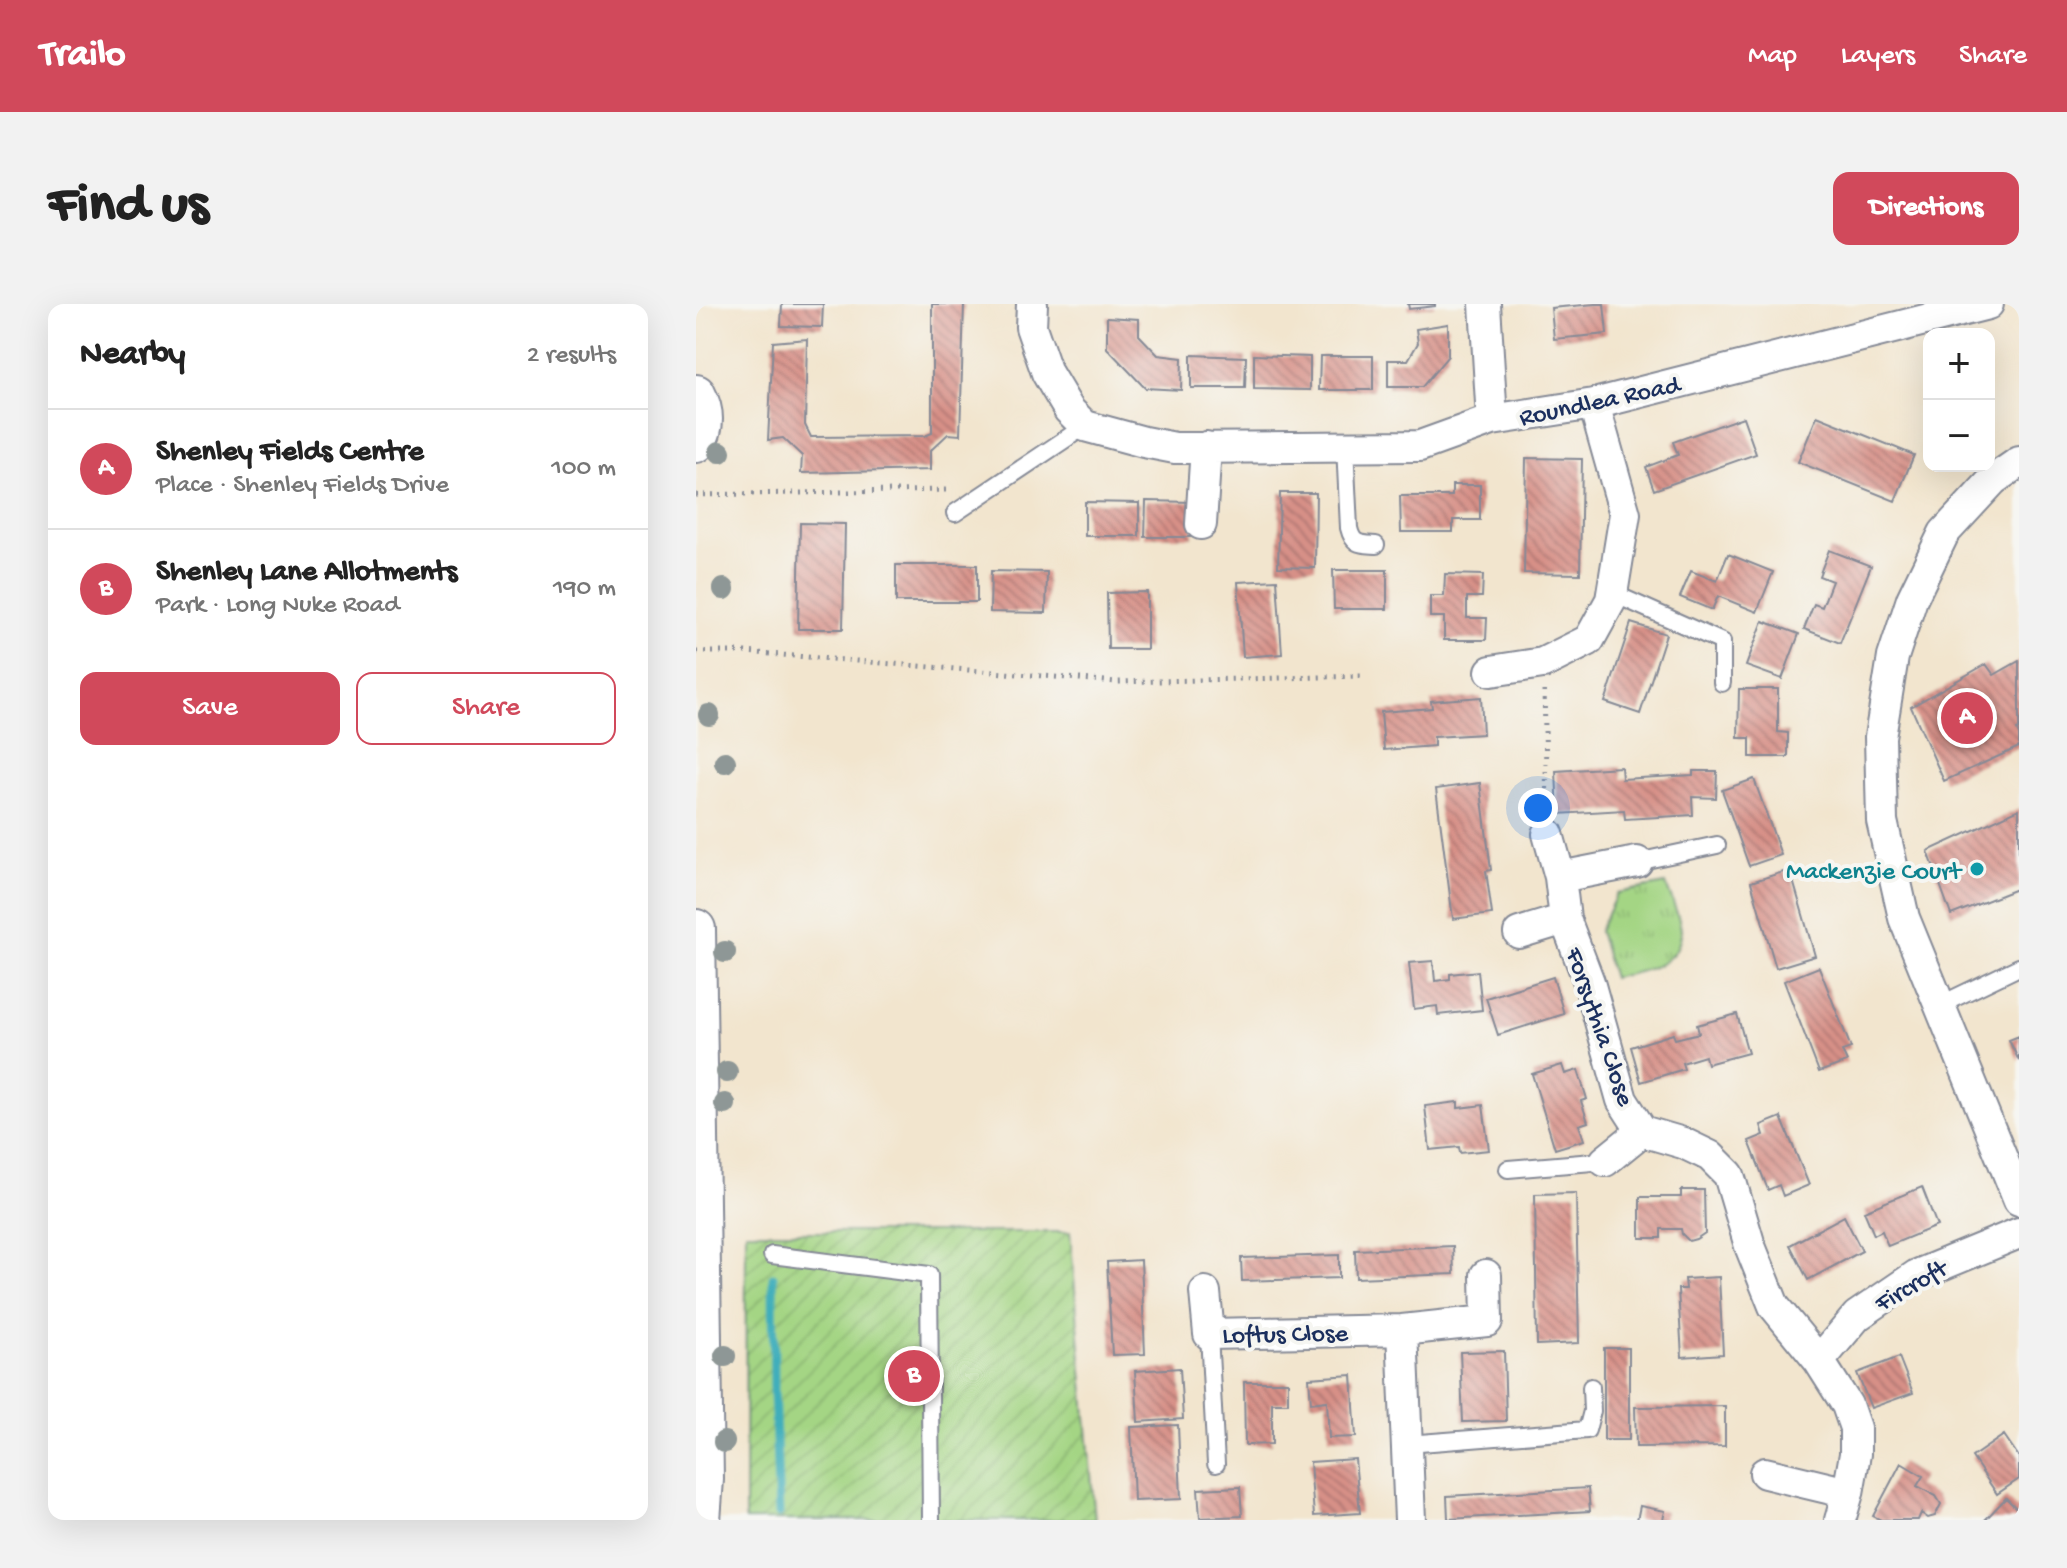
<!DOCTYPE html>
<meta charset="utf-8">
<style>
:root{--surface:#fff;--page:#f2f2f2;--text:#222;--muted:#767676;--line:#e0e0e0;--accent:#d1495b}
body{margin:0;font-family:"Gochi Hand",sans-serif;background:var(--page);color:var(--text)}
.controls{position:absolute;right:24px;top:24px;display:grid;overflow:hidden;border-radius:16px;box-shadow:0 8px 32px #0002}
.controls button{width:72px;height:72px;display:grid;place-items:center;padding:0;border:0;border-bottom:2px solid var(--line);background:var(--surface);color:var(--text);font:40px sans-serif}
.you{position:absolute;left:842px;top:504px;width:28px;height:28px;margin:-20px;border:6px solid #fff;border-radius:50%;background:#1a73e8;box-shadow:0 0 0 12px #1a73e833}
.badge{display:grid;place-items:center;width:52px;height:52px;border-radius:50%;background:var(--accent);color:#fff;font-size:26px;font-weight:700}
.pin{position:absolute;translate:-50% -50%;border:4px solid #fff;box-shadow:0 2px 8px #0006}
.list{margin:0;padding:0;list-style:none}
h2{display:flex;justify-content:space-between;align-items:center;height:104px;margin:0;padding:0 32px;font-size:34px}
h2 small{font-size:26px;font-weight:400;color:var(--muted)}
.list li{display:grid;grid-template-columns:52px 1fr auto;gap:24px;align-items:center;box-sizing:border-box;height:120px;padding:0 32px;border-top:2px solid var(--line)}
.list b{display:block;font-size:30px;white-space:nowrap}
.list p{margin:0;font-size:26px;white-space:nowrap;color:var(--muted)}
.list em{font-size:26px;font-style:normal;color:var(--muted)}
.actions{display:flex;gap:16px;padding:24px 32px}
.actions a{flex:1;padding:18px 0;border:2px solid var(--accent);border-radius:16px;text-align:center;font-size:28px;color:var(--accent)}
.actions .main{background:var(--accent);color:#fff}
.map{position:relative;flex:none;width:1323px;height:1216px;overflow:hidden;border-radius:16px}
header{display:flex;align-items:center;gap:48px;box-sizing:border-box;height:112px;padding:0 40px;background:var(--accent);color:#fff}
header strong{font-size:38px}
nav{display:flex;gap:44px;margin-inline-start:auto;font-size:28px}
.intro{display:flex;align-items:center;justify-content:space-between;box-sizing:border-box;height:192px;padding:0 48px}
h1{margin:0;font-size:56px}
.button{padding:20px 36px;border-radius:16px;background:var(--accent);color:#fff;font-size:28px;font-weight:700}
main{display:flex;gap:48px;padding:0 48px}
aside{flex:1;background:var(--surface);border-radius:16px;box-shadow:0 8px 32px #0002}
.map>svg:first-child{display:block}
</style>
<header>
<strong>Trailo</strong>
<nav><a>Map</a><a>Layers</a><a>Share</a></nav>
</header>
<div class="intro"><h1>Find us</h1><a class="button">Directions</a></div>
<main>
<aside>
<h2>Nearby<small>2 results</small></h2>
<ul class="list">
<li><span class="badge">A</span><div><b>Shenley Fields Centre</b><p>Place · Shenley Fields Drive</p></div><em>100 m</em></li>
<li><span class="badge">B</span><div><b>Shenley Lane Allotments</b><p>Park · Long Nuke Road</p></div><em>190 m</em></li>
</ul>
<div class="actions"><a class="main">Save</a><a>Share</a></div>
</aside>
<div class="map">
<svg width="1323" height="1216" viewBox="0 0 1323 1216">
<defs>
<pattern id="park-tufts" width="24" height="20" patternUnits="userSpaceOnUse" patternTransform="scale(2)"><rect width="24" height="20" fill="#a4d584"/><path d="M3 7l-1-3M5 7V3M7 7l1-3M15 17l-1-3M17 17v-4M19 17l1-3" fill="none" stroke="#8db774"/></pattern>
<pattern id="garden-furrows" width="10" height="10" patternUnits="userSpaceOnUse" patternTransform="scale(2)"><rect width="10" height="10" fill="#a4d584"/><path d="M-1 1l2-2M0 10L10 0M9 11l2-2" fill="none" stroke="#8db774"/></pattern>
<pattern id="building-back-hatch" width="6" height="6" patternUnits="userSpaceOnUse" patternTransform="scale(2)"><rect width="6" height="6" fill="#d79087"/><path d="M-1 5l2 2M0 0l6 6M5-1l2 2" fill="none" stroke="#ae7672"/></pattern>
</defs>
<rect width="100%" height="100%" fill="#f6f6f2"/>
<filter id="ink" filterUnits="userSpaceOnUse"><feTurbulence type="fractalNoise" baseFrequency=".0125" numOctaves="2"/><feDisplacementMap in="SourceGraphic" scale="16" xChannelSelector="R" yChannelSelector="G"/><feConvolveMatrix kernelMatrix="1 2 1 2 8 2 1 2 1" color-interpolation-filters="sRGB"/></filter>
<filter id="wash" filterUnits="userSpaceOnUse"><feTurbulence type="fractalNoise" baseFrequency=".006" numOctaves="4" result="noise"/><feDisplacementMap in="SourceGraphic" scale="32" xChannelSelector="R" yChannelSelector="G"/><feGaussianBlur stdDeviation="1.8" result="paint"/><feColorMatrix in="noise" values="0 0 0 0 0 0 0 0 0 0 0 0 0 0 0 0 0 1.4 0 .05"/><feComposite in="paint" operator="in"/></filter>
<g filter="url(#wash)">
<rect width="100%" height="100%" fill="#f2e5ce"/>
<!-- park -->
<path fill="url(#park-tufts)" stroke="#608271" stroke-width="2" d="M 970,580 C 974,592 986,617 985,629 C 982,664 944,667 917,674 L 903,627 L 921,589 Z"/>
<!-- garden -->
<path fill="url(#garden-furrows)" stroke="#608271" stroke-width="2" d="M 50,928 L 374,928 L 399,1216 L 49,1216 Z"/>
<g fill="none" stroke-linecap="round" stroke-linejoin="round">
<!-- stream -->
<path stroke="#3faebb" stroke-width="9" d="M 77,973 L 78,1083
M 78,1086 L 83,1210"/>
</g>
<g id="blocks">
<!-- building -->
<path fill="url(#building-back-hatch)" d="M 86,0 L 127,0 L 126,23 L 85,22 Z
M 236,0 L 268,0 L 264,131 L 252,130 L 234,147 L 234,166 L 105,169 L 106,152 L 87,134 L 72,136 L 77,38 L 111,35 L 109,121 L 115,133 L 229,132 L 236,129 Z
M 712,0 L 739,0 L 739,2 L 713,5 Z
M 899,0 L 908,0 L 911,30 L 858,35 L 855,4 Z
M 411,13 L 443,15 L 443,31 L 462,51 L 486,54 L 485,86 L 449,84 L 411,44 Z
M 752,20 L 752,52 L 726,83 L 692,83 L 692,56 L 712,56 L 722,39 L 720,25 Z
M 495,51 L 550,53 L 549,84 L 495,84 Z
M 558,51 L 614,53 L 614,86 L 558,85 Z
M 624,52 L 677,52 L 677,86 L 623,86 Z
M 1121,112 L 1218,151 L 1199,197 L 1102,158 Z
M 1047,113 L 1060,150 L 958,186 L 950,163 L 982,151 L 977,138 Z
M 830,154 L 886,155 L 884,270 L 828,269 Z
M 756,181 L 784,181 L 784,216 L 757,216 L 757,228 L 705,228 L 704,192 L 756,192 Z
M 584,189 L 620,189 L 619,264 L 582,263 Z
M 450,197 L 498,198 L 497,233 L 449,233 Z
M 389,198 L 443,199 L 443,232 L 389,232 Z
M 104,219 L 149,220 L 147,325 L 102,325 Z
M 1133,246 L 1175,262 L 1144,339 L 1108,325 L 1118,300 L 1126,303 L 1136,277 L 1123,272 Z
M 1032,250 L 1077,268 L 1061,308 L 1022,292 L 1016,306 L 984,293 L 995,267 L 1021,277 Z
M 200,261 L 281,261 L 281,298 L 200,298 Z
M 637,266 L 691,266 L 691,305 L 638,305 Z
M 295,267 L 351,268 L 350,309 L 294,308 Z
M 749,270 L 787,271 L 786,293 L 771,293 L 771,314 L 791,314 L 790,336 L 748,336 L 748,313 L 734,313 L 734,292 L 748,292 Z
M 581,276 L 586,350 L 547,353 L 542,278 Z
M 451,288 L 451,345 L 412,345 L 411,289 Z
M 1067,317 L 1103,330 L 1086,375 L 1050,362 Z
M 935,319 L 970,330 L 944,410 L 909,398 Z
M 1323,357 L 1323,425 L 1321,426 L 1323,431 L 1323,443 L 1248,477 L 1215,403 L 1290,360 L 1298,371 Z
M 1043,385 L 1082,385 L 1082,428 L 1092,429 L 1092,453 L 1054,453 L 1054,434 L 1042,434 Z
M 785,393 L 787,430 L 738,433 L 738,442 L 688,446 L 685,408 L 736,404 L 735,397 Z
M 925,463 L 926,475 L 997,471 L 997,467 L 1021,467 L 1020,494 L 996,493 L 997,511 L 929,515 L 928,506 L 862,510 L 860,467 Z
M 1058,475 L 1085,551 L 1053,562 L 1026,486 Z
M 784,479 L 795,566 L 790,567 L 796,610 L 757,615 L 740,485 Z
M 1323,505 L 1323,584 L 1255,611 L 1232,547 Z
M 1094,566 L 1119,652 L 1080,664 L 1055,578 Z
M 737,657 L 739,677 L 754,675 L 754,670 L 782,667 L 786,706 L 742,711 L 741,702 L 718,705 L 713,659 Z
M 1123,663 L 1155,744 L 1146,747 L 1151,758 L 1123,768 L 1088,677 Z
M 857,673 L 868,710 L 802,731 L 790,694 Z
M 1041,710 L 1052,749 L 1011,760 L 1009,752 L 986,759 L 988,765 L 945,778 L 935,743 L 977,730 L 979,735 L 1003,729 L 1001,721 Z
M 1323,732 L 1323,757 L 1313,736 Z
M 866,761 L 869,770 L 882,766 L 891,795 L 885,797 L 892,818 L 883,821 L 888,836 L 859,845 L 836,770 Z
M 762,798 L 762,804 L 787,801 L 793,846 L 764,849 L 763,843 L 734,846 L 729,802 Z
M 1085,813 L 1113,881 L 1087,892 L 1083,881 L 1072,886 L 1053,837 L 1068,831 L 1065,821 Z
M 1226,883 L 1241,922 L 1192,942 L 1186,927 L 1178,931 L 1168,907 Z
M 985,886 L 1008,886 L 1009,929 L 1000,935 L 993,937 L 986,930 L 985,925 L 965,925 L 965,934 L 944,934 L 944,893 L 985,893 Z
M 880,889 L 883,1039 L 841,1041 L 839,890 Z
M 1148,912 L 1166,947 L 1112,976 L 1094,941 Z
M 757,942 L 758,970 L 660,974 L 659,946 Z
M 643,951 L 643,974 L 546,977 L 545,954 Z
M 445,956 L 449,1050 L 416,1051 L 411,958 Z
M 1023,973 L 1027,1050 L 986,1053 L 982,985 L 990,985 L 989,975 Z
M 908,1044 L 933,1044 L 933,1136 L 908,1136 Z
M 808,1047 L 810,1117 L 767,1118 L 764,1048 Z
M 1203,1053 L 1217,1089 L 1175,1104 L 1161,1069 Z
M 484,1064 L 487,1115 L 442,1118 L 439,1067 Z
M 656,1071 L 660,1133 L 633,1134 L 631,1097 L 615,1099 L 613,1074 Z
M 548,1078 L 592,1078 L 592,1099 L 576,1099 L 576,1140 L 549,1141 Z
M 1029,1102 L 1029,1142 L 940,1143 L 939,1103 Z
M 482,1121 L 485,1195 L 438,1197 L 435,1123 Z
M 1308,1131 L 1323,1153 L 1323,1175 L 1301,1190 L 1276,1153 Z
M 659,1155 L 664,1209 L 618,1212 L 614,1158 Z
M 1205,1159 L 1227,1172 L 1221,1182 L 1240,1192 L 1245,1200 L 1239,1212 L 1232,1214 L 1225,1209 L 1222,1216 L 1185,1216 L 1177,1212 Z
M 544,1183 L 546,1212 L 504,1214 L 502,1185 Z
M 892,1184 L 894,1207 L 752,1215 L 751,1192 Z
M 1310,1194 L 1323,1207 L 1323,1216 L 1289,1216 Z
M 944,1202 L 969,1207 L 967,1216 L 941,1216 Z"/>
</g>
</g>
<g filter="url(#ink)">
<use href="#blocks" fill-opacity="0" stroke="#868a96" stroke-width="2"/>
<g fill="none" stroke-linecap="round" stroke-linejoin="round">
<defs>
<path id="service" d="M 649,142 L 653,224 C 657,241 664,240 680,241
M 259,209 L 389,122
M 916,289 L 1026,338 L 1026,379
M 941,558 L 1021,541
M 1244,701 L 1323,663
M 812,865 L 909,857
M 76,951 L 233,971 L 235,1216
M 513,1030 L 520,1160
M 711,1140 L 891,1126 L 896,1107 L 895,1083"/>
<path id="minor" d="M 336,0 L 335,23 L 351,69 L 373,106 L 389,122 L 448,138 L 479,144 L 724,142 L 796,116 L 898,100 L 1292,0
M 789,0 L 796,116
M 1323,158 L 1297,176 L 1248,229 L 1216,295 L 1197,353 L 1184,433 L 1186,517 L 1208,614 L 1323,896
M 505,220 L 510,143
M 795,367 L 847,359 L 893,336 L 915,296 L 929,210 L 898,100
M 852,530 L 864,573 L 869,615 L 893,678 L 926,796 L 946,827 L 987,839 L 1014,852 L 1033,871 L 1054,942 L 1078,1002 L 1123,1057 L 1151,1101 L 1159,1124 L 1159,1150 L 1152,1189 L 1144,1216
M 864,573 L 941,558
M 823,629 L 869,615
M 909,857 L 946,827
M 509,988 L 513,1030 L 706,1026 L 791,1017 L 790,971
M 706,1026 L 714,1216
M 1123,1057 L 1161,1012 L 1221,971 L 1323,929
M 1069,1169 L 1152,1189"/>
<path id="tertiary" d="M 0,90 C 9,107 10,122 0,139
M 0,625 L 8,1175 L 5,1216"/>
</defs>
<!-- service casing -->
<use href="#service" stroke="#868a96" stroke-width="20"/>
<!-- minor casing -->
<use href="#minor" stroke="#868a96" stroke-width="34"/>
<!-- tertiary casing -->
<use href="#tertiary" stroke="#868a96" stroke-width="42"/>
<!-- path -->
<path stroke="#868a96" stroke-width="5" stroke-dasharray="2 6" stroke-linecap="butt" d="M 0,191 L 250,186
M 0,348 L 49,348 L 421,378 L 667,372
M 848,387 L 851,501"/>
<!-- service -->
<use href="#service" stroke="#fff" stroke-width="16"/>
<!-- minor -->
<use href="#minor" stroke="#fff" stroke-width="30"/>
<!-- tertiary -->
<use href="#tertiary" stroke="#fff" stroke-width="38"/>
</g>
<!-- trees -->
<g fill="#8e9796">
<circle cx="24" cy="148" r="11"/>
<circle cx="28" cy="285" r="11"/>
<circle cx="13" cy="411" r="11"/>
<circle cx="29" cy="458" r="11"/>
<circle cx="29" cy="648" r="11"/>
<circle cx="31" cy="768" r="11"/>
<circle cx="29" cy="800" r="11"/>
<circle cx="29" cy="1052" r="11"/>
<circle cx="28" cy="1138" r="11"/>
</g>
</g>
<!-- markers -->
<circle fill="#0f9aa8" stroke="#f6f6f2" stroke-width="3" cx="1281" cy="565" r="8"/>
<g text-anchor="middle" stroke-width="8" stroke-linejoin="round" paint-order="stroke">
<!-- street labels -->
<g font-size="26" fill="#1b2f5e" stroke="#f6f6f2">
<text transform="translate(903 95) rotate(-12)" y="9">Roundlea Road</text>
<text transform="translate(906 722) rotate(71)" y="9">Forsythia Close</text>
<text transform="translate(1214 980) rotate(-30)" y="9">Fircroft</text>
<text transform="translate(589 1028) rotate(-1)" y="9">Loftus Close</text>
</g>
<!-- culture labels -->
<g font-size="26" fill="#0d838f" stroke="#f6f6f2" text-anchor="end">
<text x="1265" y="574">Mackenzie Court</text>
</g>
</g>
</svg>
<div class="controls">
<button>+</button>
<button>−</button>
</div>
<div class="you"></div>
<div class="pin badge" style="left:1271px;top:414px">A</div>
<div class="pin badge" style="left:218px;top:1072px">B</div>
</div>
</main>
